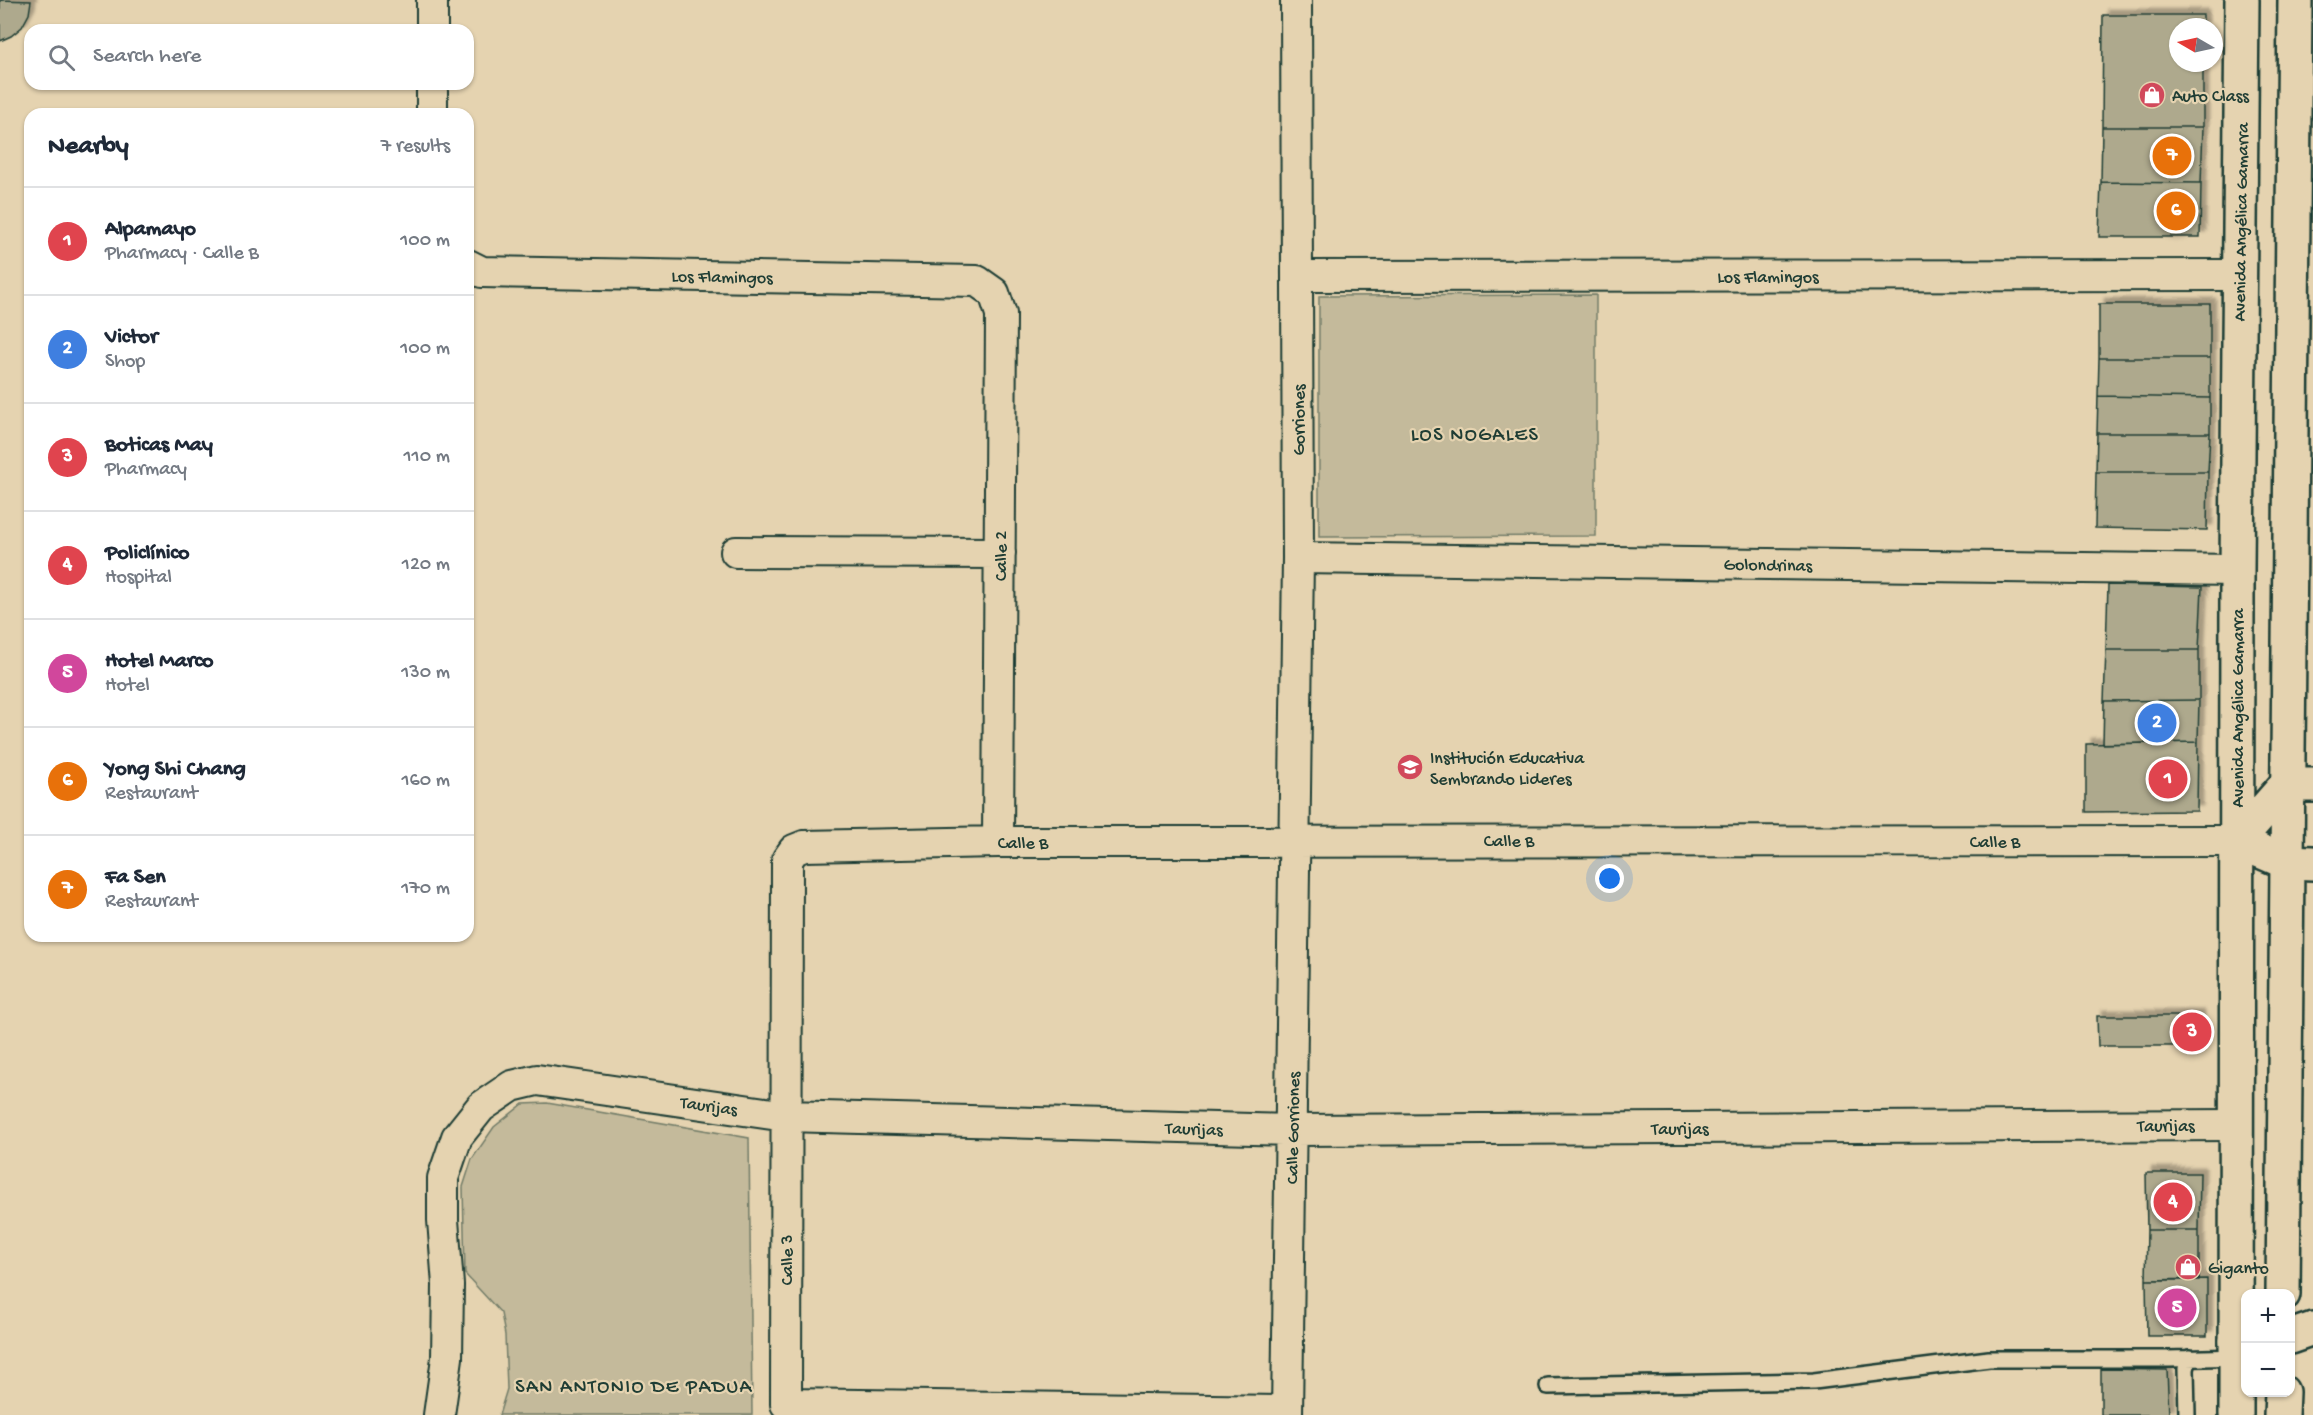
<!DOCTYPE html>
<meta charset="utf-8">
<style>
:root{--surface:#fff;--page:#f2f2f3;--text:#1f2937;--muted:#747a83;--line:#e0e1e3;--accent:#d1495b}
body{margin:0;font-family:"Gochi Hand",sans-serif;background:var(--page);color:var(--text)}
.controls{position:absolute;right:18px;bottom:18px;display:grid;overflow:hidden;border-radius:12px;box-shadow:0 2px 4px #0004}
.controls button{width:54px;height:54px;display:grid;place-items:center;padding:0;border:0;border-bottom:2px solid var(--line);background:var(--surface);color:var(--text);font:30px sans-serif}
.compass{position:absolute;left:2169px;top:18px;width:54px;height:54px;border-radius:50%;background:var(--surface);box-shadow:0 2px 4px #0004;rotate:279deg}
.you{position:absolute;left:1610px;top:879px;width:21px;height:21px;margin:-15px;border:4px solid #fff;border-radius:50%;background:#1a73e8;box-shadow:0 0 0 9px #1a73e833}
.badge{display:grid;place-items:center;width:39px;height:39px;border-radius:50%;background:var(--accent);color:#fff;font-size:20px;font-weight:700}
.pin{position:absolute;translate:-50% -50%;border:3px solid #fff;box-shadow:0 2px 6px #0006}
.list{margin:0;padding:0;list-style:none}
h2{display:flex;justify-content:space-between;align-items:center;height:78px;margin:0;padding:0 24px;font-size:26px}
h2 small{font-size:20px;font-weight:400;color:var(--muted)}
.list li{display:grid;grid-template-columns:39px 1fr auto;gap:18px;align-items:center;box-sizing:border-box;height:108px;padding:0 24px;border-top:2px solid var(--line)}
.list b{display:block;font-size:22px;white-space:nowrap}
.list p{margin:0;font-size:20px;white-space:nowrap;color:var(--muted)}
.list em{font-size:20px;font-style:normal;color:var(--muted)}
.icon{flex:none;width:33px;height:33px;fill:none;stroke:currentColor;stroke-width:2;stroke-linecap:round;stroke-linejoin:round}
.map{position:relative;flex:none;width:2313px;height:1415px;overflow:hidden}
.search{position:absolute;background:var(--surface);box-shadow:0 2px 4px #0004;left:24px;top:24px;width:450px;height:66px;display:flex;align-items:center;gap:15px;box-sizing:border-box;padding:0 21px;border-radius:18px;color:var(--muted);font-size:22px}
.panel{position:absolute;background:var(--surface);box-shadow:0 2px 4px #0004;left:24px;top:108px;width:450px;height:834px;border-radius:18px}
.map>svg:first-child{display:block}
</style>
<div class="map">
<svg width="2313" height="1415" viewBox="0 0 2313 1415">
<defs>
<filter id="shadow"><feDropShadow dx="5.5" dy="-5.5" stdDeviation="1.5" flood-color="#0004"/></filter>
</defs>
<rect width="100%" height="100%" fill="#e5d3b0"/>
<filter id="ink" filterUnits="userSpaceOnUse"><feTurbulence type="fractalNoise" baseFrequency=".0167" numOctaves="2"/><feDisplacementMap in="SourceGraphic" scale="12" xChannelSelector="R" yChannelSelector="G"/><feConvolveMatrix kernelMatrix="1 2 1 2 8 2 1 2 1" color-interpolation-filters="sRGB"/></filter>
<g filter="url(#ink)">
<!-- green -->
<path fill="#c4ba9b" stroke="#727c68" stroke-width="1.5" d="M 1596,295 L 1596,536 L 1319,537 L 1319,296 Z
M 547,1103 L 749,1138 L 752,1415 L 499,1415 L 507,1389 L 505,1335 L 501,1313 L 465,1274 L 463,1187 L 472,1159 L 494,1127 L 523,1104 Z"/>
<!-- building -->
<path fill="#aea98d" stroke="#1f3d34" stroke-width="1.5" filter="url(#shadow)" d="M 0,0 L 31,1 L 29,14 L 22,27 L 11,36 L 0,41 Z
M 2103,15 L 2203,15 L 2203,27 L 2178,27 L 2178,63 L 2203,63 L 2203,127 L 2102,127 Z
M 2102,127 L 2203,127 L 2201,183 L 2101,182 Z
M 2101,182 L 2201,183 L 2200,237 L 2099,237 Z
M 2099,304 L 2210,304 L 2210,358 L 2099,358 Z
M 2099,358 L 2210,358 L 2210,398 L 2098,396 Z
M 2098,396 L 2210,398 L 2210,433 L 2097,433 Z
M 2097,433 L 2210,433 L 2208,472 L 2096,472 Z
M 2096,472 L 2208,472 L 2207,530 L 2095,528 Z
M 2108,585 L 2202,587 L 2199,650 L 2106,650 Z
M 2106,650 L 2199,650 L 2199,700 L 2104,701 Z
M 2199,700 L 2198,742 L 2103,744 L 2104,701 Z
M 2198,742 L 2197,811 L 2086,812 L 2086,744 Z
M 2097,1016 L 2199,1016 L 2199,1046 L 2098,1046 Z
M 2146,1173 L 2200,1173 L 2199,1230 L 2147,1230 Z
M 2147,1230 L 2199,1230 L 2199,1280 L 2146,1280 Z
M 2207,1279 L 2207,1336 L 2147,1336 L 2146,1280 Z
M 2101,1369 L 2167,1370 L 2169,1415 L 2101,1415 Z"/>
<g fill="none" stroke-linecap="round" stroke-linejoin="round">
<defs>
<path id="lane" d="M 1548,1386 L 1814,1381 L 1989,1359 L 2169,1359 L 2240,1357
M 2187,1415 L 2186,1369 L 2189,1358"/>
<path id="street" d="M 432,0 L 432,30
M 432,84 L 432,114
M 468,265 L 482,272 L 977,281 L 994,293 L 1001,314 L 998,842
M 1297,276 L 2239,275
M 736,552 L 1000,553
M 1298,558 L 2237,570
M 1287,1411 L 786,1404 L 787,860 L 794,850 L 804,846 L 998,842 L 2237,841
M 439,1415 L 447,1358 L 448,1285 L 443,1220 L 443,1178 L 457,1137 L 481,1107 L 512,1086 L 537,1080 L 786,1116 L 1292,1130 L 2236,1125
M 1287,1415 L 1298,558 L 1296,0"/>
<path id="secondary" d="M 2313,785 L 2286,785 L 2237,841 L 2286,862 L 2313,863
M 2236,1415 L 2237,570 L 2242,0"/>
<path id="primary" d="M 2283,1294 L 2295,0
M 2290,1337 L 2313,1329
M 2236,1341 L 2246,1340
M 2281,1415 L 2282,1392"/>
</defs>
<!-- lane casing -->
<use href="#lane" stroke="#1f3d34" stroke-width="20"/>
<!-- street casing -->
<use href="#street" stroke="#1f3d34" stroke-width="34"/>
<!-- secondary casing -->
<use href="#secondary" stroke="#1f3d34" stroke-width="38"/>
<!-- primary casing -->
<use href="#primary" stroke="#1f3d34" stroke-width="38"/>
<!-- lane -->
<use href="#lane" stroke="#e5d3b0" stroke-width="15"/>
<!-- street -->
<use href="#street" stroke="#e5d3b0" stroke-width="30"/>
<!-- secondary -->
<use href="#secondary" stroke="#e5d3b0" stroke-width="33"/>
<!-- primary -->
<use href="#primary" stroke="#e5d3b0" stroke-width="33"/>
</g>
</g>
<!-- icons -->
<defs>
<symbol id="shop-disc" viewBox="-11 -11 22 22"><circle r="9.5" fill="#d1495b" stroke="#e5d3b0"/><path d="M-5-2.5h2.3a2.7 3.5 0 0 1 5.4 0H5L5.5 6h-11ZM-1.5-2.5h3a1.5 2.3 0 0 0-3 0Z" fill="#fff"/></symbol>
<symbol id="school-disc" viewBox="-11 -11 22 22"><circle r="9.5" fill="#d1495b" stroke="#e5d3b0"/><path d="M0-5L7-2L0 1L-7-2ZM-4 1L0 2.5L4 1V4Q0 6-4 4Z" fill="#fff"/></symbol>
</defs>
<g fill-rule="evenodd">
<use href="#shop-disc" x="2137" y="80" width="30" height="30"/>
<use href="#school-disc" x="1395" y="752" width="30" height="30"/>
<use href="#shop-disc" x="2173" y="1252" width="30" height="30"/>
</g>
<g text-anchor="middle" stroke-width="4.5" stroke-linejoin="round" paint-order="stroke">
<!-- poi labels -->
<g font-size="18" fill="#1f3d34" stroke="#e5d3b0" text-anchor="start">
<text x="2172" y="101">Auto Class</text>
<text x="1430" y="763">Institución Educativa<tspan x="1430" dy="21">Sembrando Lideres</tspan></text>
<text x="2208" y="1273">Giganto</text>
</g>
<!-- street labels -->
<g font-size="18" fill="#1f3d34" stroke="#e5d3b0">
<text transform="translate(2240 222) rotate(-89)" y="6">Avenida Angélica Gamarra</text>
<text transform="translate(722 276) rotate(1)" y="6">Los Flamingos</text>
<text x="1768" y="282">Los Flamingos</text>
<text transform="translate(1298 420) rotate(-90)" y="6">Gorriones</text>
<text transform="translate(1000 556) rotate(-90)" y="6">Calle 2</text>
<text transform="translate(1768 564) rotate(1)" y="6">Golondrinas</text>
<text transform="translate(2237 708) rotate(-90)" y="6">Avenida Angélica Gamarra</text>
<text x="1509" y="846">Calle B</text>
<text x="1995" y="847">Calle B</text>
<text x="1023" y="848">Calle B</text>
<text transform="translate(709 1105) rotate(8)" y="6">Taurijas</text>
<text x="2166" y="1131">Taurijas</text>
<text transform="translate(1194 1128) rotate(2)" y="6">Taurijas</text>
<text transform="translate(1292 1128) rotate(-89)" y="6">Calle Gorriones</text>
<text x="1680" y="1134">Taurijas</text>
<text transform="translate(786 1260) rotate(-90)" y="6">Calle 3</text>
</g>
<!-- neighbourhood labels -->
<g font-size="20" letter-spacing="1.5" fill="#1f3d34" stroke="#e5d3b0">
<text x="1475" y="440">LOS NOGALES</text>
<text x="634" y="1392">SAN ANTONIO DE PADUA</text>
</g>
</g>
</svg>
<div class="controls">
<button>+</button>
<button>−</button>
</div>
<svg class="compass" viewBox="-18 -18 36 36"><path d="M0-13l5 13h-10z" fill="#e53935"/><path d="M0 13l5-13h-10z" fill="#747a83"/></svg>
<div class="you"></div>
<div class="pin badge" style="left:2168px;top:779px;background:#e0444e">1</div>
<div class="pin badge" style="left:2157px;top:723px;background:#3f7fe0">2</div>
<div class="pin badge" style="left:2192px;top:1032px;background:#e0444e">3</div>
<div class="pin badge" style="left:2173px;top:1202px;background:#e0444e">4</div>
<div class="pin badge" style="left:2177px;top:1308px;background:#d1479c">5</div>
<div class="pin badge" style="left:2176px;top:211px;background:#e8710a">6</div>
<div class="pin badge" style="left:2172px;top:156px;background:#e8710a">7</div>
<div class="search"><svg class="icon" aria-label="search" viewBox="0 0 24 24"><circle cx="10" cy="10" r="6"/><path d="M15 15l6 6"/></svg>Search here</div>
<section class="panel">
<h2>Nearby<small>7 results</small></h2>
<ul class="list">
<li><span class="badge" style="background:#e0444e">1</span><div><b>Alpamayo</b><p>Pharmacy · Calle B</p></div><em>100 m</em></li>
<li><span class="badge" style="background:#3f7fe0">2</span><div><b>Victor</b><p>Shop</p></div><em>100 m</em></li>
<li><span class="badge" style="background:#e0444e">3</span><div><b>Boticas May</b><p>Pharmacy</p></div><em>110 m</em></li>
<li><span class="badge" style="background:#e0444e">4</span><div><b>Policlínico</b><p>Hospital</p></div><em>120 m</em></li>
<li><span class="badge" style="background:#d1479c">5</span><div><b>Hotel Marco</b><p>Hotel</p></div><em>130 m</em></li>
<li><span class="badge" style="background:#e8710a">6</span><div><b>Yong Shi Chang</b><p>Restaurant</p></div><em>160 m</em></li>
<li><span class="badge" style="background:#e8710a">7</span><div><b>Fa Sen</b><p>Restaurant</p></div><em>170 m</em></li>
</ul>
</section>
</div>
